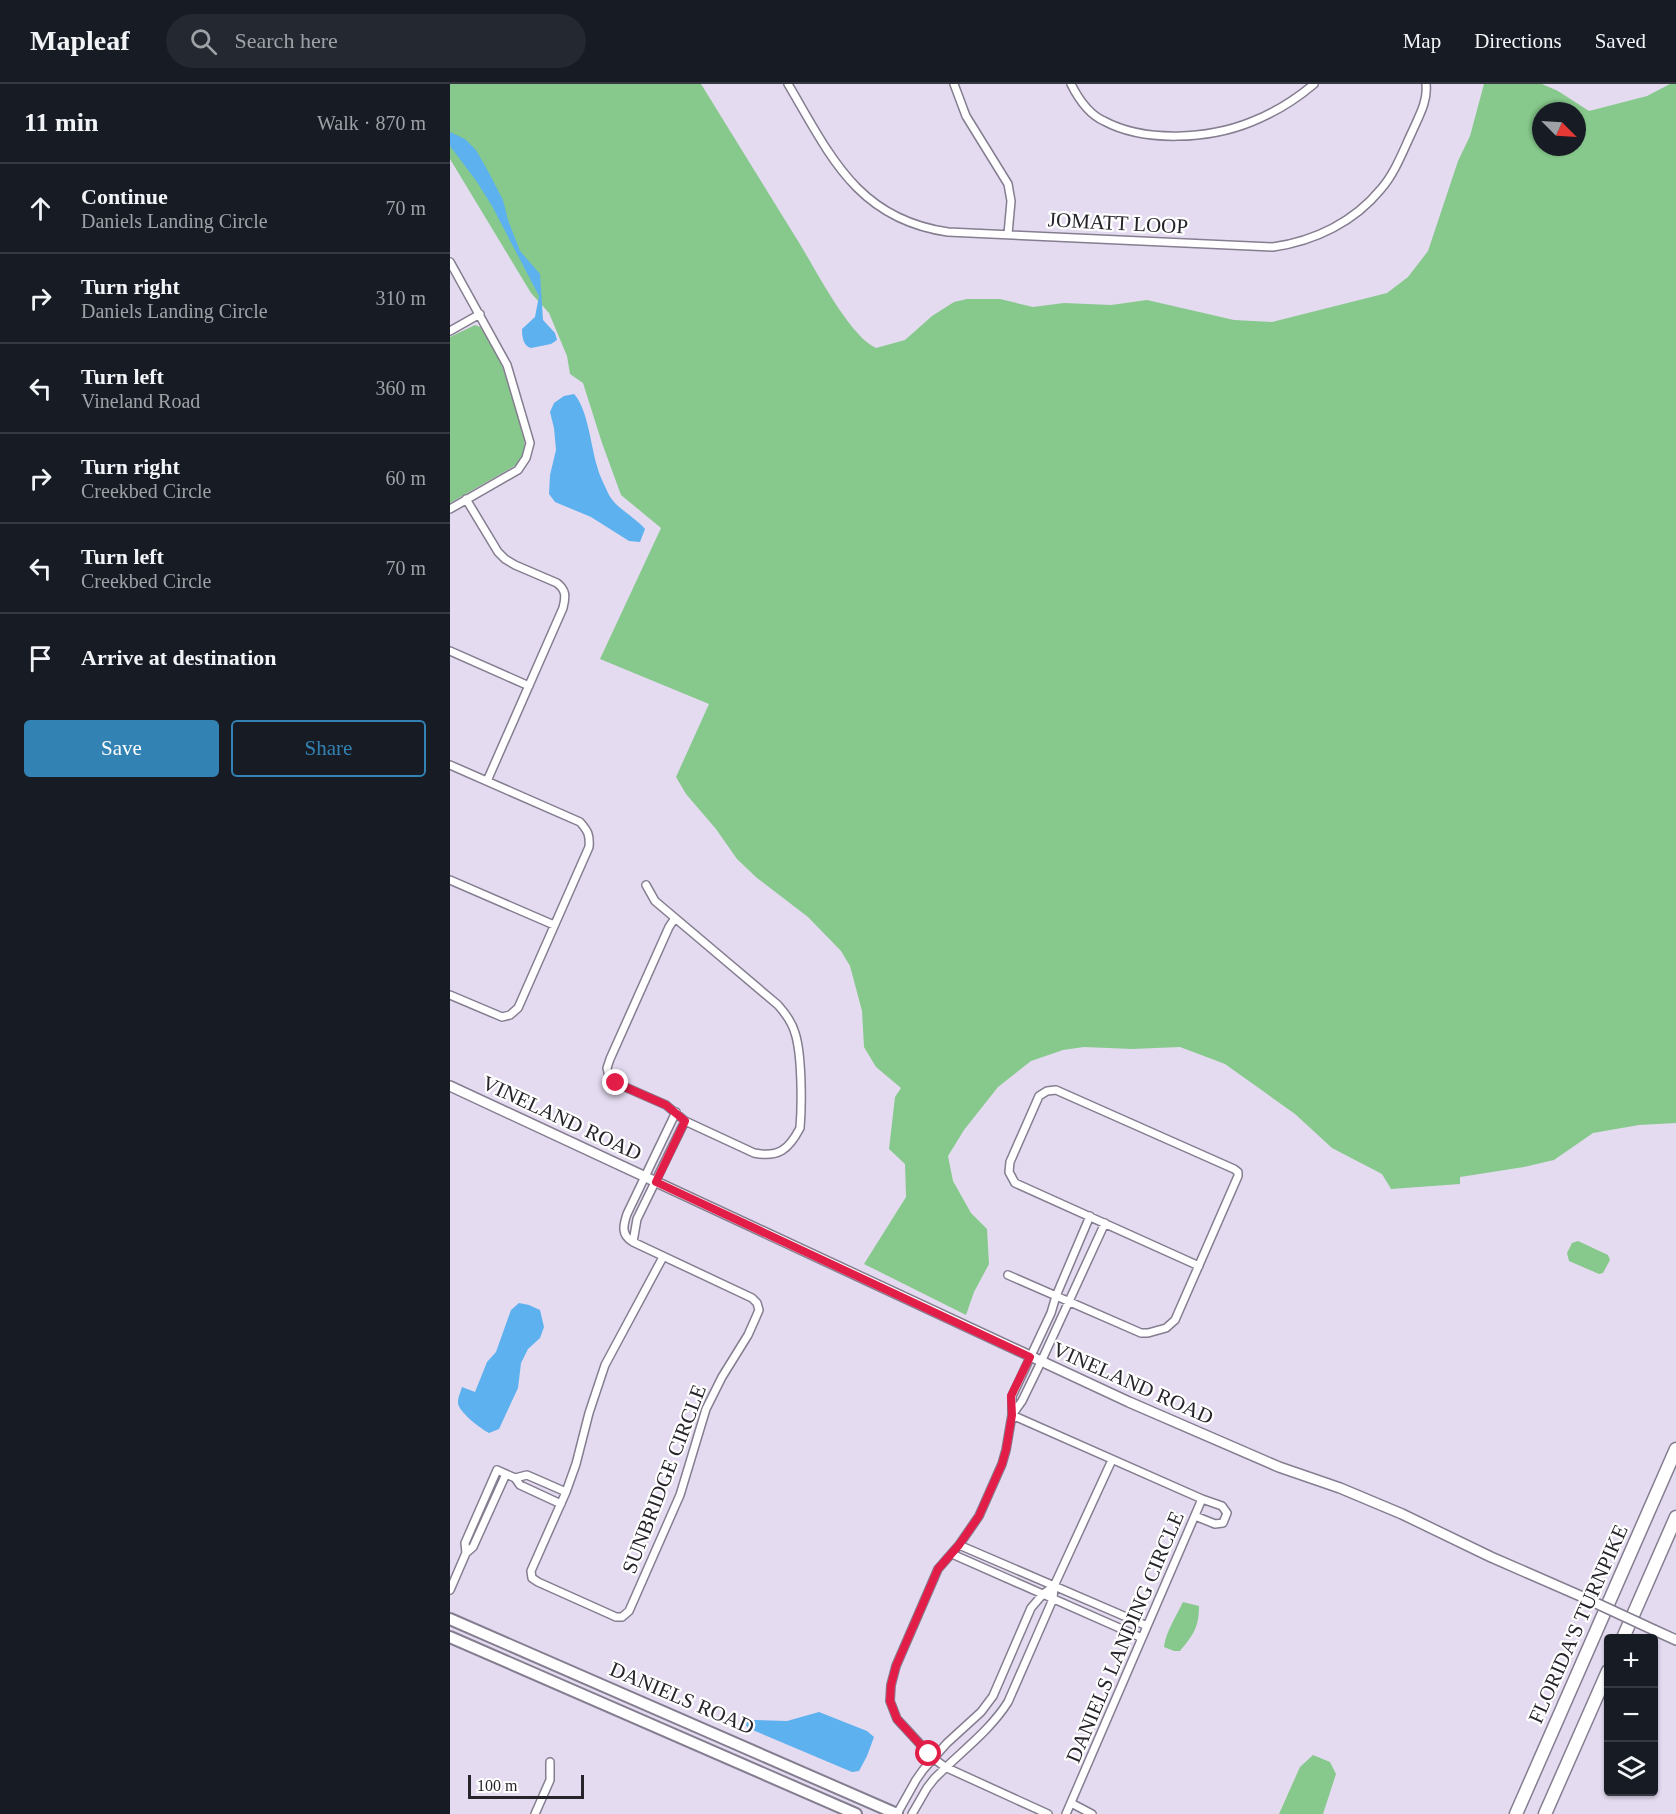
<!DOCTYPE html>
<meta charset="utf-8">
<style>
:root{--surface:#171b24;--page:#242831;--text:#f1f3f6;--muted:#9ea1a6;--line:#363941;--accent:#3382b4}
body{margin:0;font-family:"Times New Roman",serif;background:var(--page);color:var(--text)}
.controls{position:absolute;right:18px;bottom:18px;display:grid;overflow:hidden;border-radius:6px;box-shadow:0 2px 4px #0004}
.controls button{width:54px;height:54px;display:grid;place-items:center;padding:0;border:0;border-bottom:2px solid var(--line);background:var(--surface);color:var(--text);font:30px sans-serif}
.compass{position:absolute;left:1082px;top:18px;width:54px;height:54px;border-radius:50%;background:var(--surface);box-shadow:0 2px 4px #0004;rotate:114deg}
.scale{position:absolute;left:18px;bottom:15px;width:116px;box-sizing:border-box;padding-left:6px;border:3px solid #27232b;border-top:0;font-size:16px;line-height:21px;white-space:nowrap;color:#27232b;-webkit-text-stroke:4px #fff;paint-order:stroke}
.stop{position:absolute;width:18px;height:18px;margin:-14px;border:4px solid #e11d48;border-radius:50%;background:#fff}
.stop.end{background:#e11d48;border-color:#fff;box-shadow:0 2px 6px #0008}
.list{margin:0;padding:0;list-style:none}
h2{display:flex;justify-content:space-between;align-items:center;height:78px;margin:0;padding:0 24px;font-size:26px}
h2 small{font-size:20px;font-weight:400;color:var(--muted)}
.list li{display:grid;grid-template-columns:39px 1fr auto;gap:18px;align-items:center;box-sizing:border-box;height:90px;padding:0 24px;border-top:2px solid var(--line)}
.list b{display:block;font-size:22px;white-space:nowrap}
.list p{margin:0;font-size:20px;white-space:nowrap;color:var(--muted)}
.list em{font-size:20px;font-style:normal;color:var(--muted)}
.actions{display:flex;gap:12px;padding:18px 24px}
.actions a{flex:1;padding:14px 0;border:2px solid var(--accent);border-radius:6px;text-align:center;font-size:21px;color:var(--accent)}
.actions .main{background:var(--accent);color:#fff}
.icon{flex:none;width:33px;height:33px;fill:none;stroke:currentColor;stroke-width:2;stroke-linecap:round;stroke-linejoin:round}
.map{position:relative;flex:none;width:1226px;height:1730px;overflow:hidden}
header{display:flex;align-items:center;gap:36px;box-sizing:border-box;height:84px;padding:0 30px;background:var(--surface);border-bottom:2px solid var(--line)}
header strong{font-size:28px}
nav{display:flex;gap:33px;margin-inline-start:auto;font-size:21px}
.search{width:420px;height:54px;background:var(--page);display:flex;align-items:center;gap:15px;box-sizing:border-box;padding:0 21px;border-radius:33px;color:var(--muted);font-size:22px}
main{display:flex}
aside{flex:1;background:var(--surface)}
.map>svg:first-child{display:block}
</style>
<header>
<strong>Mapleaf</strong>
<div class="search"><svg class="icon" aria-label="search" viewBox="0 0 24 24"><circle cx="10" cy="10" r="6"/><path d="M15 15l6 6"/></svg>Search here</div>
<nav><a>Map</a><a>Directions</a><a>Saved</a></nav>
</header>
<main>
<aside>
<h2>11 min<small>Walk · 870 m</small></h2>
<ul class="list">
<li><svg class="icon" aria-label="ahead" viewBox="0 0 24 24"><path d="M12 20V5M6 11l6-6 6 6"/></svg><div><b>Continue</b><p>Daniels Landing Circle</p></div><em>70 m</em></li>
<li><svg class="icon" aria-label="right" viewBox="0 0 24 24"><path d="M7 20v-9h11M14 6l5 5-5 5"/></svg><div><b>Turn right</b><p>Daniels Landing Circle</p></div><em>310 m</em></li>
<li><svg class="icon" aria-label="left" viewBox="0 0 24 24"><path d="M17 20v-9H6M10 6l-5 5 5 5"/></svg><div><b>Turn left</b><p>Vineland Road</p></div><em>360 m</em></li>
<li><svg class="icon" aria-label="right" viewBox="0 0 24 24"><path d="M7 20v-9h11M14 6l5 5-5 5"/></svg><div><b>Turn right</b><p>Creekbed Circle</p></div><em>60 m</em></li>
<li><svg class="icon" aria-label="left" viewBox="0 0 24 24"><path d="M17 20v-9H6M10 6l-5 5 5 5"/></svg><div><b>Turn left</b><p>Creekbed Circle</p></div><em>70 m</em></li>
<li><svg class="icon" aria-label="arrive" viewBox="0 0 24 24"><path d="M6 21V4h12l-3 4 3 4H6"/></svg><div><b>Arrive at destination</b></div></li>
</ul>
<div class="actions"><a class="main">Save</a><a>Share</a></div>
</aside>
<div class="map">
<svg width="1226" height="1730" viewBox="0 0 1226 1730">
<rect width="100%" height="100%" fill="#e4dbf0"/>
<!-- green -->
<path fill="#87c98c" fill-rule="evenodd" d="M 0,0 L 251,0 C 283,52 316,105 348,157 C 365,184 399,252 426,264 L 455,256 L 482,232 L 504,218 L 517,215 L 550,215 L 583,223 L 614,219 L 661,221 L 697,216 L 784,236 L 822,238 L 937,209 L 958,193 L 978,167 L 1008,77 L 1020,52 L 1034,0 L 1092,0 L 1108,7 L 1139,27 L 1197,12 L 1220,0 L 1226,0 L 1226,1039 L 1189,1041 L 1143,1049 L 1104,1076 L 1074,1083 L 1010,1093 L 1010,1100 L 941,1105 L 932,1090 L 882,1064 L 845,1030 L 775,980 L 730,963 L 682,965 L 634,963 L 613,966 L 581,977 L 548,1003 L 514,1046 L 498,1072 L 503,1097 L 521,1129 L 537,1145 L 539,1180 L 524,1208 L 516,1231 L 414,1180 L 456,1113 L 455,1080 L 439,1065 L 445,1013 L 451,1004 L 426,983 L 414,963 L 412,927 L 400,882 L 391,867 L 358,833 L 307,794 L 287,775 L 266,745 L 236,710 L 226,693 L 259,620 L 150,575 L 211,444 L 171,411 L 152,359 L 133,299 L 120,290 L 117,272 L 99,229 L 81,209 L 0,75 ZM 1091,27 L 1127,27 L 1127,63 L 1091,63 Z
M 25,241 L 33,244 L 48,272 L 61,306 L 74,353 L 75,365 L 73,373 L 68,380 L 0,419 L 0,253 Z
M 1128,1157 L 1158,1171 L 1160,1176 L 1153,1189 L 1149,1190 L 1119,1177 L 1117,1169 L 1122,1159 Z
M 733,1518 L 749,1522 C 749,1544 743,1551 730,1567 L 724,1567 L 714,1563 C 716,1547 726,1533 733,1518 Z
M 863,1671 L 880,1678 L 886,1690 L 873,1730 L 829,1730 L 850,1683 Z"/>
<!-- water -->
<path fill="#5db1ee" d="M 0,48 L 15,55 L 26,66 L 38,87 L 53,116 L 58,136 L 70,167 L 90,190 L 93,236 L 105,249 L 107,256 L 101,260 L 81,264 C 73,262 72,252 72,245 L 85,233 L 89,212 L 42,122 L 27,98 L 0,62 Z
M 124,310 C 138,325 141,363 147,382 C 149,391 154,400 158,409 C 165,424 184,432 195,445 L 190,458 L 179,457 L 141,433 L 105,418 L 99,410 L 100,391 L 106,366 L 104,344 L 100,328 L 104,319 L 114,312 Z
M 69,1219 L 79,1221 L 90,1226 L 94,1243 L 90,1254 L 78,1265 L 71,1279 L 68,1304 L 49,1345 L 39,1349 C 31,1345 7,1327 8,1318 C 8,1313 11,1307 12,1303 L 25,1308 L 37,1278 L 46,1268 L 61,1226 Z
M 369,1628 L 417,1647 L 424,1653 L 417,1672 L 409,1687 L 402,1688 L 298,1644 L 296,1641 L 297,1638 L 302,1636 L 337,1637 Z"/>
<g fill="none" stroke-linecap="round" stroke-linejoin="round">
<defs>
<path id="minor" d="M 338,0 C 380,71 407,135 498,148 L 823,163 C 865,157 904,138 931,105 C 945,89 953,67 962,48 C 969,32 978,17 976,0
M 504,0 L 516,32 L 558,100 L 561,117 L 558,150
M 621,0 C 628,14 638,30 654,37 C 695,59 759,55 801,38 C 824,29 845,16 864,0
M 0,178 L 57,281 L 80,359 L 76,374 L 68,386 L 0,425
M 0,247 L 30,230
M 16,415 L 48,468 L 55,475 L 65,481 L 107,499 C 116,506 116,512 113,524 L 37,697
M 0,567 L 79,602
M 0,681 L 130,738 C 138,747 140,751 139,763 L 68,924 L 60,931 L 52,933 L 0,911
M 0,796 L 104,841
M 196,801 L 205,817 L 328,921 C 336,930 342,938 345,949 C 352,970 352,1021 350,1044 C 339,1065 329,1074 304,1069 L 235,1037 L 216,1021 L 166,999 L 159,993 L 157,984 L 160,975 L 219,843 L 225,834
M 183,1158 L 187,1135 L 235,1037
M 213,1173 L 155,1281 L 139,1329 L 126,1380 L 116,1408 L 81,1487 L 82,1494 L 88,1498 L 166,1533 L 172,1533 L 179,1527 L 230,1411 L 256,1325 L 272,1293 L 298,1251 L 306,1233 L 309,1226 L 307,1219 L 302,1214 L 183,1158 C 171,1151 173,1142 177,1130 L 226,1028
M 558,1191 L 691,1249 L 698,1249 L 716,1244 L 725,1236 L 788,1092 L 788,1088 L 784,1085 L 606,1006 L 597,1007 L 589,1012 L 560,1078 L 559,1088 L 565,1099 L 749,1182
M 562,1331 L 752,1415 L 616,1730
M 562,1331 L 572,1317 L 591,1278 L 655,1139
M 65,1394 L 77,1391 L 116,1408
M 745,1432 L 765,1440 L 773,1439 L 777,1429 L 772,1422 L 752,1415
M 509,1461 L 697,1542
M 16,1469 L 15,1459 L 47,1386 L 65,1394 L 70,1401 L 111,1420
M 502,1470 L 692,1554
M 0,1506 L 16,1469 L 23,1463 L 56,1390
M 621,1719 L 642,1730
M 85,1730 L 100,1696 L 100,1678
M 447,1730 L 466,1696 L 473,1686 L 497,1659 L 531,1628 L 543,1612 L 581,1524 L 593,1510 L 604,1502
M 462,1730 L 477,1704 L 484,1695 C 509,1669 539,1648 558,1618 L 603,1515 L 604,1502 L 662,1376
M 598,1730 L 495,1683 L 483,1674 L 447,1635 L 440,1617 L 441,1601 L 446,1582 L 488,1485 L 509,1461 L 529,1432 L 552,1380 L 556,1366 L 562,1331 L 562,1312 L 601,1229 L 606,1212 L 640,1132"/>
<path id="secondary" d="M 0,1002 L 679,1318 L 829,1383 L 890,1404 L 952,1430 L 1041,1473 L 1135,1514
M 1204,1546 L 1226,1556"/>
<path id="primary" d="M 0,1535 L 447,1730
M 0,1553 L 406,1730"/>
<path id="motorway" d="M 1173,1554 L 1226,1433
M 1066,1730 L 1226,1365
M 1095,1730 L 1158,1587"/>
</defs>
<!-- minor casing -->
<use href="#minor" stroke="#857d90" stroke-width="10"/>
<!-- secondary casing -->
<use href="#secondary" stroke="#857d90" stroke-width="12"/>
<!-- primary casing -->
<use href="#primary" stroke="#857d90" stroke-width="14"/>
<!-- motorway casing -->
<use href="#motorway" stroke="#857d90" stroke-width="15"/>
<!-- minor -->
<use href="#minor" stroke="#fff" stroke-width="7"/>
<!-- secondary -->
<use href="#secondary" stroke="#fff" stroke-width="9"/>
<!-- primary -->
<use href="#primary" stroke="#fff" stroke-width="10"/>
<!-- motorway -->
<use href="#motorway" stroke="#fff" stroke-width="12"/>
<defs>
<path id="secondary-bridge" d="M 1135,1514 L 1204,1546"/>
</defs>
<!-- secondary-bridge casing -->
<use href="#secondary-bridge" stroke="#857d90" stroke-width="12" stroke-linecap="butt"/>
<!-- secondary-bridge -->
<use href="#secondary-bridge" stroke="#fff" stroke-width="9"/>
</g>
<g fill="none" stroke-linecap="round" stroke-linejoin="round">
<!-- route -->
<path stroke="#e11d48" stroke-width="8" d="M 166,999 L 216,1021 L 235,1037 L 206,1098 L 580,1273 L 561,1312 L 562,1331 L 556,1366 L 552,1380 L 529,1432 L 509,1461 L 488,1485 L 446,1582 L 441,1601 L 440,1617 L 447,1635 L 479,1670"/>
</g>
<g text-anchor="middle" stroke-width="4.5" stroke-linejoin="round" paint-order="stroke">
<!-- street labels -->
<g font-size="21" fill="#27232b" stroke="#fff">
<text transform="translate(668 139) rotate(3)" y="7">JOMATT LOOP</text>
<text transform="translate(112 1034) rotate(25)" y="7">VINELAND ROAD</text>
<text transform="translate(683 1299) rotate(24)" y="7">VINELAND ROAD</text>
<text transform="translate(214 1395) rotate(-69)" y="7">SUNBRIDGE CIRCLE</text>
<text transform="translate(1128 1540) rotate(-66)" y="7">FLORIDA'S TURNPIKE</text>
<text transform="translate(675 1553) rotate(-67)" y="7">DANIELS LANDING CIRCLE</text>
<text transform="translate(232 1614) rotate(23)" y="7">DANIELS ROAD</text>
</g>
</g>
</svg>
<div class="controls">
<button>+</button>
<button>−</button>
<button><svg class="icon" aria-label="layers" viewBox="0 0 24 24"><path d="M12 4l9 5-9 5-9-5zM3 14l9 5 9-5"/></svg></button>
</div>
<svg class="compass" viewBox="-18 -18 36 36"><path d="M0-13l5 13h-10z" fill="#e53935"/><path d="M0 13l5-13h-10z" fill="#9ea1a6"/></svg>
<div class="scale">100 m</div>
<div class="stop" style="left:479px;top:1670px"></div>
<div class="stop end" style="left:166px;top:999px"></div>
</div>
</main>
